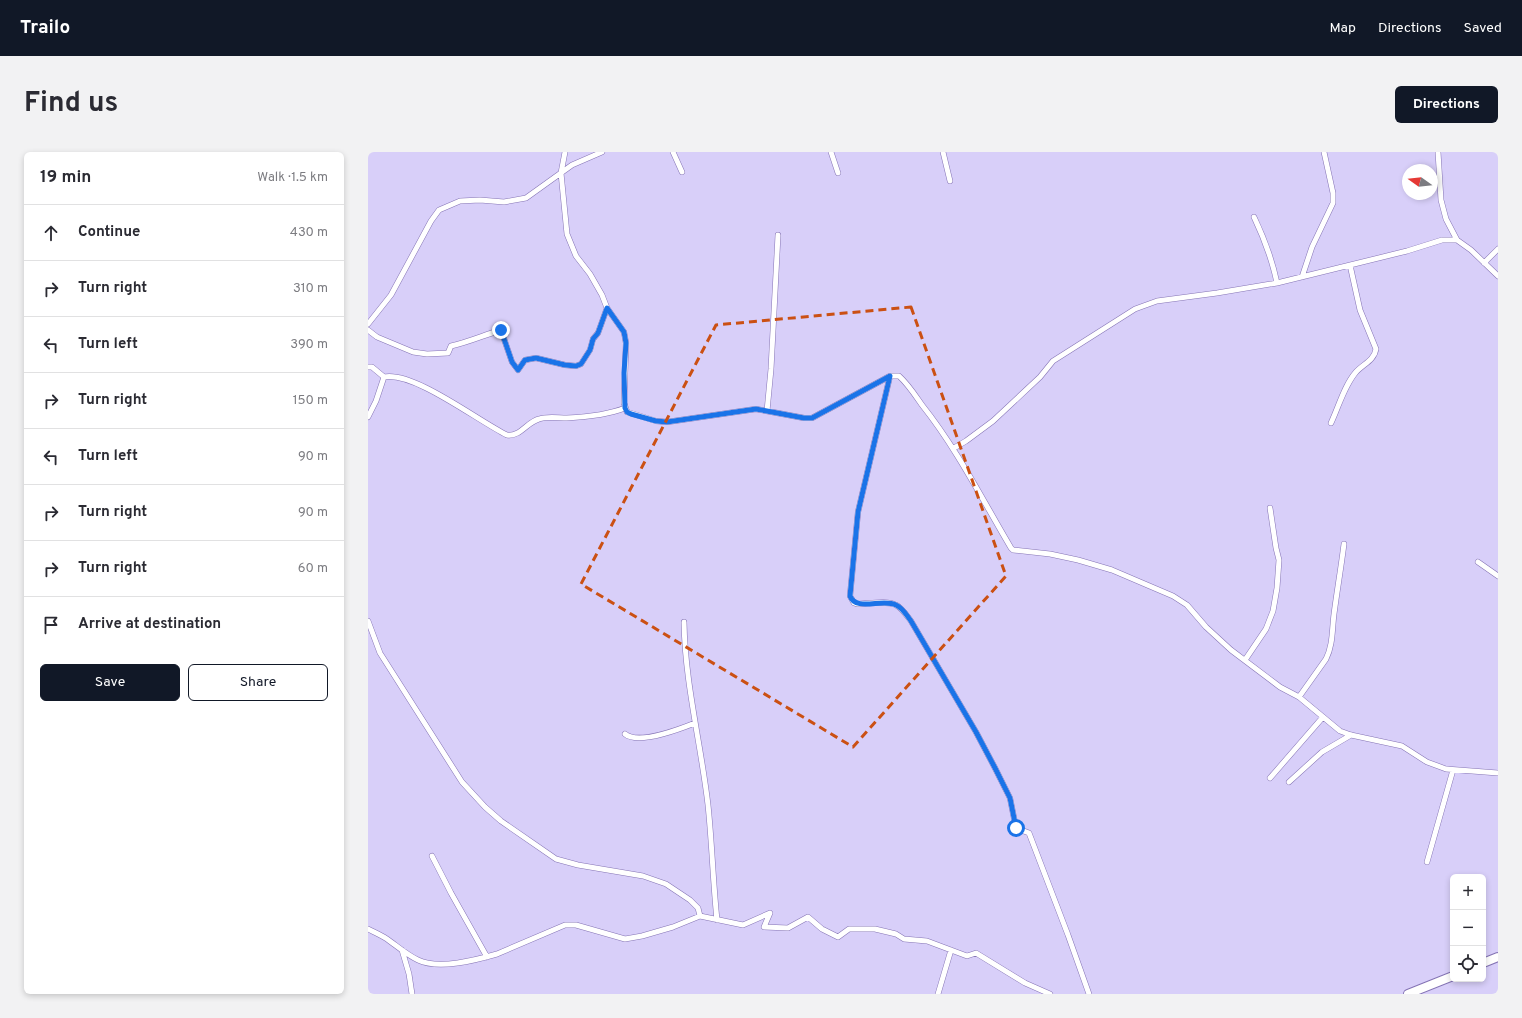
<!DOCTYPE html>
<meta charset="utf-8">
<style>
:root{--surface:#fff;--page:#f2f2f3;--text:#2b2b33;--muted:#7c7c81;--line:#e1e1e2;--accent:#111827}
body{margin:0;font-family:Overpass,sans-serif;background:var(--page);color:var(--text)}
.controls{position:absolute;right:12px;bottom:12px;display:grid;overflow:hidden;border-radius:6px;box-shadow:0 2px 6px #0003}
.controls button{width:36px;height:36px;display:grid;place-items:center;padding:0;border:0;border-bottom:1px solid var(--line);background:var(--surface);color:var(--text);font:20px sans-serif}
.compass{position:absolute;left:1034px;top:12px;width:36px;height:36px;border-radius:50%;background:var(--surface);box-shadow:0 2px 6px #0003;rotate:285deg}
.stop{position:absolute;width:12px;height:12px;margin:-9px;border:3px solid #1a73e8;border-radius:50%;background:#fff}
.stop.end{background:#1a73e8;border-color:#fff;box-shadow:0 1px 4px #0008}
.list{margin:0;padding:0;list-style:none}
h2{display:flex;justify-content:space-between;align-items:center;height:52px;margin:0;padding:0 16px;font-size:17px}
h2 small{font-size:13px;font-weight:400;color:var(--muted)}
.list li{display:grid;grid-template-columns:26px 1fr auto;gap:12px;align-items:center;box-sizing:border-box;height:56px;padding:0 16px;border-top:1px solid var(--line)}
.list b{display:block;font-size:15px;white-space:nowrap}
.list em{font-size:13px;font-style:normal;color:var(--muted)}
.actions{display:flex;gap:8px;padding:12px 16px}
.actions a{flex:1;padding:9px 0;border:1px solid var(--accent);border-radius:6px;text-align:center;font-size:14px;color:var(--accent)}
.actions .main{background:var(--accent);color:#fff}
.icon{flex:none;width:22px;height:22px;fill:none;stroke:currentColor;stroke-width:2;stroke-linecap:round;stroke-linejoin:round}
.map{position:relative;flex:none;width:1130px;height:842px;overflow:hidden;border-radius:6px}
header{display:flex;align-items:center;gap:24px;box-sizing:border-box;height:56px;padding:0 20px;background:var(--accent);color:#fff}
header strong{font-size:19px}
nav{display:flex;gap:22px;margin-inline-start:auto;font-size:14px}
.intro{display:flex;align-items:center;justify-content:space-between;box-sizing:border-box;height:96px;padding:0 24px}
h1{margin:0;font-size:28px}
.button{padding:10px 18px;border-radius:6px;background:var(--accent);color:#fff;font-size:14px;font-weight:700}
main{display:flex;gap:24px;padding:0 24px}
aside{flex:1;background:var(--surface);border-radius:6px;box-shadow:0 2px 6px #0003}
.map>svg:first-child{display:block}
</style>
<header>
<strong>Trailo</strong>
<nav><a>Map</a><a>Directions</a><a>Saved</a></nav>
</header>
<div class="intro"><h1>Find us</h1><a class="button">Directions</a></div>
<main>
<aside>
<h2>19 min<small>Walk · 1.5 km</small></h2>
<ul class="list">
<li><svg class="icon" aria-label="ahead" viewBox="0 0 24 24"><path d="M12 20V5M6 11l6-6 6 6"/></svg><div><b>Continue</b></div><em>430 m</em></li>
<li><svg class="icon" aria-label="right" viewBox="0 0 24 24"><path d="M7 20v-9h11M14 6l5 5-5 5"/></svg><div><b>Turn right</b></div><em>310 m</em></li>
<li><svg class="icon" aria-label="left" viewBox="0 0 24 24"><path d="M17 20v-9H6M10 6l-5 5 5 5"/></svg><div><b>Turn left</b></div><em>390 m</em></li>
<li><svg class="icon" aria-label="right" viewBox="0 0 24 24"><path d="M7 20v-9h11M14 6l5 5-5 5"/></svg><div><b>Turn right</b></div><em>150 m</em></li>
<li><svg class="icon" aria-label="left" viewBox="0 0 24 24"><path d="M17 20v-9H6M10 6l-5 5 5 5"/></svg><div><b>Turn left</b></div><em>90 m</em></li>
<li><svg class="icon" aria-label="right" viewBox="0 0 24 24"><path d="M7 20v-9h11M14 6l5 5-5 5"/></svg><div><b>Turn right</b></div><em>90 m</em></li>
<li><svg class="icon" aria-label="right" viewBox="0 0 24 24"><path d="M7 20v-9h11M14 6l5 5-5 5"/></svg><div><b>Turn right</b></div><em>60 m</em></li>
<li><svg class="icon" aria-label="arrive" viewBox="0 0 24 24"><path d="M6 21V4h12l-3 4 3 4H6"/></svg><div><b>Arrive at destination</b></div></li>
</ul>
<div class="actions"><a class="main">Save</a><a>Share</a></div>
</aside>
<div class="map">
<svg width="1130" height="842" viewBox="0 0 1130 842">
<rect width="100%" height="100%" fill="#d8cff9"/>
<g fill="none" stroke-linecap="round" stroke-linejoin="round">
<defs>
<path id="street" d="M 197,0 L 193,21 L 199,82 L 208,104 L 222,122 L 234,143 L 239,156 L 256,180 L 258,191 L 256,251 L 259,260 L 288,269 L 299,270 L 388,257 L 436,266 L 444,266 L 522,224 L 531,224 C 540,232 547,243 554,253 C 589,297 614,347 643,396 L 645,398 L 682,402 L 710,408 L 744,418 L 805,444 L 819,453 L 838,475 L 863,498 L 912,535 L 931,545 L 972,579 L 983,583 L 1034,594 L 1059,610 L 1078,617 L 1130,621
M 305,0 L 314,20
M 463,0 L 470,21
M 575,0 L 582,29
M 1070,0 L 1073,48 L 1078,67 L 1089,88
M 886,65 C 896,86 904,107 909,131
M 1116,111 L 1130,97
M 934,125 L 944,95 L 965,51 L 965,41 L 956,0
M 0,172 L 23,143 L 63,69 L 71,58 L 92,49 L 112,48 L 136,50 L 158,46 L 204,13 L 234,0
M 0,178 L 9,185 L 45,200 L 59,202 L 80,201 L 83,194 C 101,190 116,183 133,178 L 144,210 L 150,218 L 157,208 L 168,206 L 197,213 L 208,214 L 213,212 L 222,198 L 225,187 L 230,181 L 239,156
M 0,215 L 4,215 L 16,225 L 8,249 L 0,265
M 522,224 L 490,360 L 482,444 L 486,451 L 489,452 C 500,452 519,448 528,453 C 534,456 539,464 543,469 L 608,580 L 627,616 L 642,646 L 648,676 L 661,681 L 700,783 L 721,842
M 16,225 C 46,219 110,269 139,283 C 152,285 159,270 171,267 C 179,264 190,266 199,266 C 218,265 239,263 257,256
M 399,259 L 403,217 L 410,83
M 963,271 C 971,254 976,234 988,220 C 995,212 1006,209 1008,197 L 992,158 L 982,113
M 586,296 L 598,289 L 625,269 L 672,225 L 685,209 L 767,157 L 789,149 L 849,141 L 909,131 L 1039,99 L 1074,88 L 1089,88 L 1103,98 L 1130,124
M 1110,410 L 1130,424
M 0,469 L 12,501 L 94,630 L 117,655 L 133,669 L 188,707 L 210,713 L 275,724 L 298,732 L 322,748 L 330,756 L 332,764
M 316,470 C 317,532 333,592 340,653 C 344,691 345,730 349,768
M 877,508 L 898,477 L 905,459 L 909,436 L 911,408 L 908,396 L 902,356
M 931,545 L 958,507 C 965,493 964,478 966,462 C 969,439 973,416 976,392
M 257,582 C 270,593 312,577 327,571
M 902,626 L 955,565
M 921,630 L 954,600 L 983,583
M 64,704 L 83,741 L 119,805
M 1059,710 L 1085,618
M 0,777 C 6,780 13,783 19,787 C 29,794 39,803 50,808 C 71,818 108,808 129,802 L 197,773 L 208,773 L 257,787 L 274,784 L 305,775 L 332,764 L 375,773 L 402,761 L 396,775 L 420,776 L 440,765 L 454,777 L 470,785 L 481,777 L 507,777 L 528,782 L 536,787 L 559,789 L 599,804 L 608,801 L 657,831 L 682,842
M 34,798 L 41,822 L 44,842
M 570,842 L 583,798"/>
<path id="primary" d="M 1115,811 L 1130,805
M 1040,842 L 1085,824"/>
</defs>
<!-- street casing -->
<use href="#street" stroke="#8574b5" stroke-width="6"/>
<!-- primary casing -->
<use href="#primary" stroke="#8574b5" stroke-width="10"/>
<!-- street -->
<use href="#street" stroke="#fff" stroke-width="5"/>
<!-- primary -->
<use href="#primary" stroke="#fff" stroke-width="8"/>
</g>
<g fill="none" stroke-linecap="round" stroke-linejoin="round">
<!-- route -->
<path stroke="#1a73e8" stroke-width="5" d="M 133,178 L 144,210 L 150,218 L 157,208 L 168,206 L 197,213 L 208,214 L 213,212 L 222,198 L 225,187 L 230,181 L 239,156 L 256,180 L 258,191 L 256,221 L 257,256 L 259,260 L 263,262 L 288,269 L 299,270 L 388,257 L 436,266 L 444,266 L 522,224 L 490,360 L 482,444 C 488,460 515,446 528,453 C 535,456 539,464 543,469 L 608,580 L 627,616 L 642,646 L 648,676"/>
</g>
<!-- marked area -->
<path fill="none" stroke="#cb5013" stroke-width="3" stroke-dasharray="8 5" stroke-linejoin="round" d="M 543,155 L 638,424 L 485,595 L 213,432 L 348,173 Z"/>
</svg>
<div class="controls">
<button>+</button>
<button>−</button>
<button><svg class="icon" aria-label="locate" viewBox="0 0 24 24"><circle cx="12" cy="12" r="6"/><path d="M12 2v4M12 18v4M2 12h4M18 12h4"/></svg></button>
</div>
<svg class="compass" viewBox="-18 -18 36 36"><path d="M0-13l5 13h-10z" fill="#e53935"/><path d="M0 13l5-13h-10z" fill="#7c7c81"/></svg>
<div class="stop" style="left:648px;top:676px"></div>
<div class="stop end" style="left:133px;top:178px"></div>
</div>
</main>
